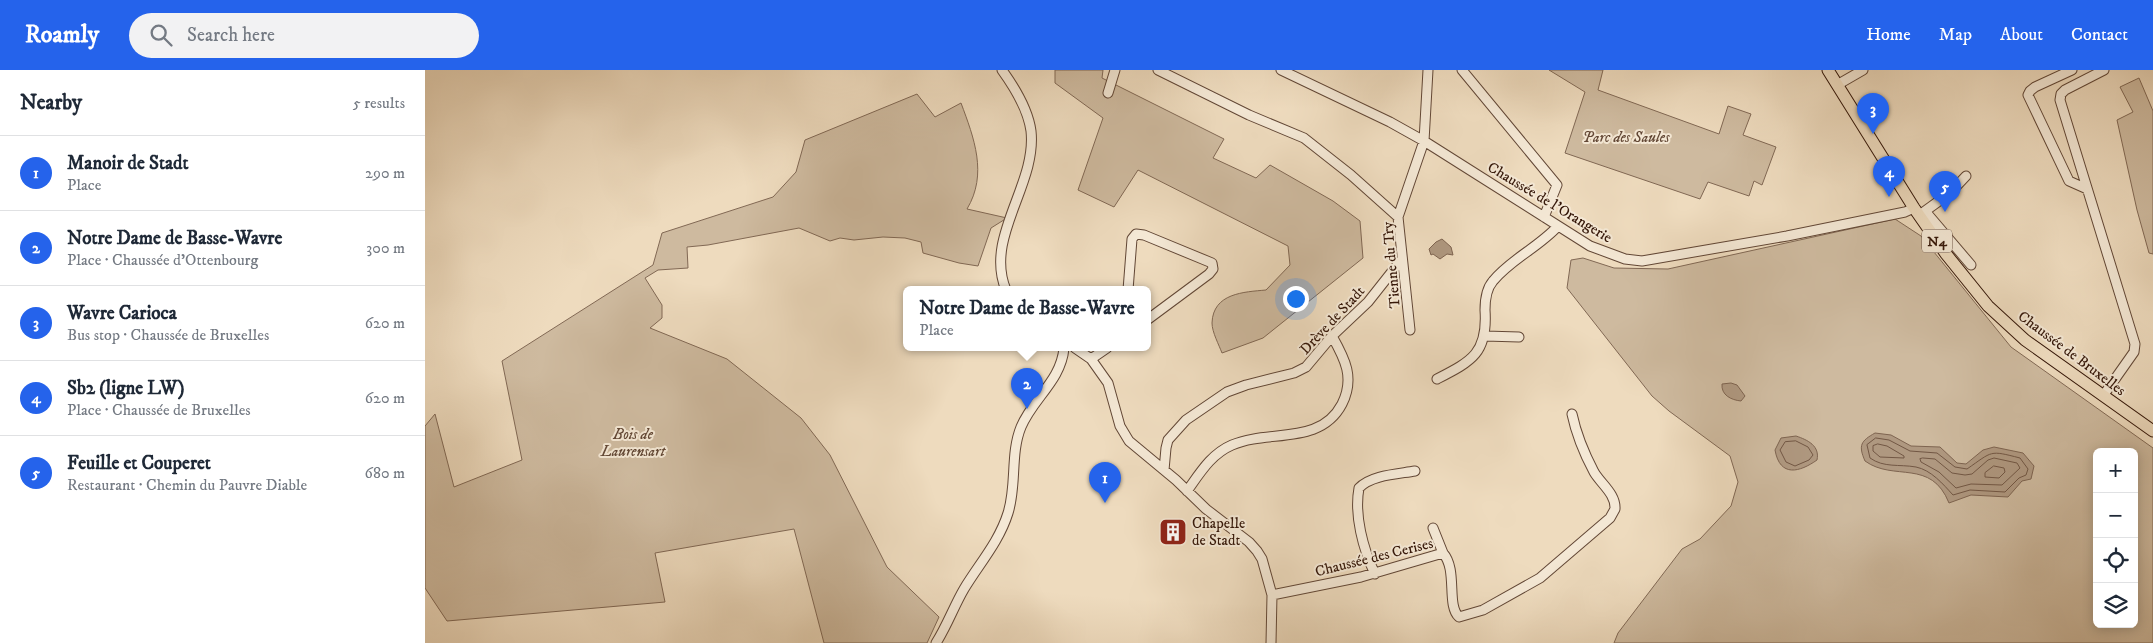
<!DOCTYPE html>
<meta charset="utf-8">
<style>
:root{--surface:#fff;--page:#f2f2f3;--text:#1f2937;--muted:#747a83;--line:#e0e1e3;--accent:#2563eb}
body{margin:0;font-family:"IM FELL DW Pica",serif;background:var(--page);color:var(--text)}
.controls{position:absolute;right:15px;bottom:15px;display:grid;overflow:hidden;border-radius:8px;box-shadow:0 2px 12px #0003}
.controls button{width:45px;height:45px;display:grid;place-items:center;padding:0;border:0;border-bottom:1px solid var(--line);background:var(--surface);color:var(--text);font:25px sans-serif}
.you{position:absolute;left:870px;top:228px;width:18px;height:18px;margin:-12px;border:4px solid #fff;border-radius:50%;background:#1a73e8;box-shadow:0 0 0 8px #1a73e833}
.badge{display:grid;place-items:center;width:32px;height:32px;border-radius:50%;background:var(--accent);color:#fff;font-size:16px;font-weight:700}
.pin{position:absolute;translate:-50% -41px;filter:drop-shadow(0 1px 2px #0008)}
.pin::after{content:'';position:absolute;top:26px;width:18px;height:15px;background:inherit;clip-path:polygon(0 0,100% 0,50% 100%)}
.popup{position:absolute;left:478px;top:216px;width:248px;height:65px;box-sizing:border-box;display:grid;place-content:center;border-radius:8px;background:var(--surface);filter:drop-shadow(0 1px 4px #0005);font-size:16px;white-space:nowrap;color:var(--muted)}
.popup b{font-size:19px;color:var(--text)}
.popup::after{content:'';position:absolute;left:50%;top:100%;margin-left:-10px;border:10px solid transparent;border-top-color:var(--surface)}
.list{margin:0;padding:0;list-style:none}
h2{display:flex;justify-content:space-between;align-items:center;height:65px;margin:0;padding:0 20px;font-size:21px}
h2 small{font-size:16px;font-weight:400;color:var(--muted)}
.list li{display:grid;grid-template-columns:32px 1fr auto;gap:15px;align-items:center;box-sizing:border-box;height:75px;padding:0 20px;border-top:1px solid var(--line)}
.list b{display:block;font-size:19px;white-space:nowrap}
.list p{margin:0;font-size:16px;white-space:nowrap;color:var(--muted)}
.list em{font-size:16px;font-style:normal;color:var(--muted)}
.icon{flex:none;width:28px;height:28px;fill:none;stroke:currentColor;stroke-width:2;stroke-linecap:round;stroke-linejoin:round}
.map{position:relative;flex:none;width:1728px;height:573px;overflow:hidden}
header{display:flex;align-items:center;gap:30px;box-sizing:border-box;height:70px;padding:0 25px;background:var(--accent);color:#fff}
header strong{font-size:24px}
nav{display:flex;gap:28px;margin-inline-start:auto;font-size:18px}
.search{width:350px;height:45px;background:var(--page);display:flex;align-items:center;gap:12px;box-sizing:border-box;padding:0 18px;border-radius:28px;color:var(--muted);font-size:19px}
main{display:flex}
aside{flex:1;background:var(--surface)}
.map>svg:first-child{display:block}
</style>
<header>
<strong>Roamly</strong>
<div class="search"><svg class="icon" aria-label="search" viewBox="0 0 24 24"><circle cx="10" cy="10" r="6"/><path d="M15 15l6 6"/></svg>Search here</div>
<nav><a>Home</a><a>Map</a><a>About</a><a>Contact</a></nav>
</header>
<main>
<aside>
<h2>Nearby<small>5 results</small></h2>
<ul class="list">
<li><span class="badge">1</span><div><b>Manoir de Stadt</b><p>Place</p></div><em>290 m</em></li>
<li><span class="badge">2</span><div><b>Notre Dame de Basse-Wavre</b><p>Place · Chaussée d'Ottenbourg</p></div><em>300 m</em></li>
<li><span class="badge">3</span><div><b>Wavre Carioca</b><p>Bus stop · Chaussée de Bruxelles</p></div><em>620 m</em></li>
<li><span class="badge">4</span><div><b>Sb2 (ligne LW)</b><p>Place · Chaussée de Bruxelles</p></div><em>620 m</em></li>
<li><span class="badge">5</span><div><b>Feuille et Couperet</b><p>Restaurant · Chemin du Pauvre Diable</p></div><em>680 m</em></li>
</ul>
</aside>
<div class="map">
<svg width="1728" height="573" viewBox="0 0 1728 573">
<rect width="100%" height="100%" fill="#eedbbe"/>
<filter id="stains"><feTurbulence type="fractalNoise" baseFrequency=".004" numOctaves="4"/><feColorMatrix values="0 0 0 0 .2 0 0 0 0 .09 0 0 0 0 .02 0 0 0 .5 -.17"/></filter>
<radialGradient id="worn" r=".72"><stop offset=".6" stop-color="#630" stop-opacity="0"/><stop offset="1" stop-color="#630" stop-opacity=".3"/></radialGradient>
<!-- green -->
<path fill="#ceba9f" stroke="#816854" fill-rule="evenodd" d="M 630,0 L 678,0 L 677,8 L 799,69 L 788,88 L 831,108 L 845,95 L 908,131 L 935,151 L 938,188 L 838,268 L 797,283 C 794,275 787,262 787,253 C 788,223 819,222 841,220 L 865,195 L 863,176 L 713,100 L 689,137 L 653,120 L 678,48 L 630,13 Z
M 1124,0 L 1178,0 L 1173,20 L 1294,64 L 1303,36 L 1326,44 L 1318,65 L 1351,77 L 1337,115 L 1329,111 L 1324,126 L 1283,112 L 1275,129 L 1140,83 L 1160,22 Z
M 1714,8 L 1728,41 L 1728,184 L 1724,183 L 1712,140 L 1692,50 L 1708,42 L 1695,17 Z
M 492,24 L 510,47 L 536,33 C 549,68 563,104 542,139 L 582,148 L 566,158 L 553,196 L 534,193 L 498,183 L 496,172 L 480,168 L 458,167 L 429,170 L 415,168 L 405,171 L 374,158 L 283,175 L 262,177 L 263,198 L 233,200 L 220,208 L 237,235 L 237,248 L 225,258 L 302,289 L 376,348 L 405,385 L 462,497 L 514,547 L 502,573 L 399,573 L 369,459 L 230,483 L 240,532 L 22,551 L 0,518 L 0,356 L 10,344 L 29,417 L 97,390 L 77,291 L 228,195 L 237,163 L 348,127 L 371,102 L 380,70 Z
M 1470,149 L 1496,166 L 1586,277 L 1728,378 L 1728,573 L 1189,573 L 1193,563 L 1257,479 L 1275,469 L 1306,436 L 1313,412 L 1305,386 L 1244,341 L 1227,326 L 1142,218 L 1146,190 L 1158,188 L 1189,198 L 1243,199 ZM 1672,382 L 1709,382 L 1709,554 L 1672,554 Z"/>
<!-- water -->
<path fill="#af9880" stroke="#7e6450" d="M 1017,169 L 1026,177 L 1028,185 L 1022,184 L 1015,189 L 1008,184 L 1006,185 L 1004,179 L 1011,172 Z
M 1306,313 L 1312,315 L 1320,326 L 1316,331 C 1306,330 1296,325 1297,314 Z
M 1450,363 L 1466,365 L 1486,376 L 1515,377 L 1532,393 L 1541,394 L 1558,380 L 1569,377 L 1598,383 L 1609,396 L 1606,409 L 1597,411 L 1583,427 L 1546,425 L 1524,433 C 1506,388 1469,412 1440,391 C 1433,375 1436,371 1450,363 Z
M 1371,366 C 1383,370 1395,376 1392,390 C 1375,402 1355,408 1350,380 L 1356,368 Z"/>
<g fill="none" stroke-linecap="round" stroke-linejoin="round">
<!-- shore -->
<path stroke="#725744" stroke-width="1" d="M 1451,368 L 1464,370 L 1485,381 L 1512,383 L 1530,397 L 1542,399 C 1568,381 1564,380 1595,388 L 1603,399 L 1601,405 L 1594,408 L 1580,422 L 1545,420 L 1528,425 C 1518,414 1506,400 1491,397 C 1474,394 1459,398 1445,388 L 1442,375 Z
M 1371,371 L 1383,377 L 1388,385 L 1384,390 L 1370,396 L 1361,392 L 1355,380 L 1360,372 Z
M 1453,374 L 1462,376 L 1479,386 L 1479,388 L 1455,387 L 1448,381 L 1448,376 Z
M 1498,388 L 1510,389 L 1527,403 L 1540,405 L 1547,404 L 1563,390 L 1569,388 L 1592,393 L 1595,398 L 1577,415 L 1546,414 L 1531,418 L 1514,402 L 1496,392 L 1495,389 Z
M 1569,396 L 1579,398 L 1580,402 L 1574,408 L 1560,407 L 1560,403 Z"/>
<defs>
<path id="minor" d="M 577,0 C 590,18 603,39 606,61 C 612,115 559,167 581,220
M 733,0 L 824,45 L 879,68 L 926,105 L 973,147
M 856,0 L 965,52 L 999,71 L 1165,176 L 1200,189 L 1217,191 L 1362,166 L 1480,142 L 1489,138
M 1037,0 L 1132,115 L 1119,147
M 1647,0 L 1610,17 L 1605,21 L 1603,25 L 1644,111 L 1662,119
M 1412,15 L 1438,0
M 683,23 L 690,0
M 1500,141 L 1546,195
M 1496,144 L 1525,123 L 1541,106
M 703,220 L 707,169 L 711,164 L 719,165 L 787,193 L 788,199 L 784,204 L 722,250
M 985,260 L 973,147 L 999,71 L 1003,0
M 1060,266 L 1094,267
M 650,278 L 666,289 L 683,313 L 695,356 L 704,371 L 751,410 L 781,439 L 824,472 L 832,481 L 837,489 L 847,525 L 846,573
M 666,289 L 682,278
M 1012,309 C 1047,291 1063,283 1060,240 C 1060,230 1061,219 1068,211 C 1086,189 1114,177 1133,156
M 1678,326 L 1709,282 L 1710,274 L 1635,30 L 1636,24 L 1640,20 L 1679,0
M 739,400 L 741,378 L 743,370 L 761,350 L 802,322 L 821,315 L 869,303 L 881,297 L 907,266 L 943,232 L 977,189
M 762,421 C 775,403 786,384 807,375 C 844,359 895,376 917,334 C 930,308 920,289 907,266
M 1008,458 L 1018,483
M 950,504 C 938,479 929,445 934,418 C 946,405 973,404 990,401
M 847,525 L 936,507 L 1018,483 C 1033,500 1021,535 1034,547 L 1058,540 L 1115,508 L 1185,448 L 1190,439 C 1191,424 1176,414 1169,402 C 1160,385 1151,363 1147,344
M 511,573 C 522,556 529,536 539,519 C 554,494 574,472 583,443 C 592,415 585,384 596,357 C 608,328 636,311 639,278"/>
<path id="major" d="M 1403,0 L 1489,138 L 1521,184 L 1563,236 L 1600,270 L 1728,361"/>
</defs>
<!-- minor casing -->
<use href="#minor" stroke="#624736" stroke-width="11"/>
<!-- major casing -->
<use href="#major" stroke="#341608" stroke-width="13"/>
<!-- minor -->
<use href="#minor" stroke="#f4e8d5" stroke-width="9"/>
<!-- major -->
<use href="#major" stroke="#eedbbe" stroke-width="11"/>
</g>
<!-- icons -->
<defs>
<symbol id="building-square" viewBox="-11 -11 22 22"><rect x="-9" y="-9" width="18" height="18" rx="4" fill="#8f2418" stroke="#f4e8d5"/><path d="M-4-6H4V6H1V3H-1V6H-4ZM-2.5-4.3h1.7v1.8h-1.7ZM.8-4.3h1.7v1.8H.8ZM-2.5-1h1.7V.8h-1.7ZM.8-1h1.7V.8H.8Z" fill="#fff"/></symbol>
</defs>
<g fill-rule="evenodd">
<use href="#building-square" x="732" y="446" width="32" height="32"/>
</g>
<g text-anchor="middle" stroke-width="4" stroke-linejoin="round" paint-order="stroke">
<!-- shield labels -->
<rect fill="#f4e8d5" stroke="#6e5546" stroke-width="1" x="1497" y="159.5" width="30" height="23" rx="4"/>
<g font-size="14" font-weight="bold" fill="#341608">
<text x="1512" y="176">N4</text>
</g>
<!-- park labels -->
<g font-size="15" font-style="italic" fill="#624735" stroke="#f4e8d5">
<text x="1201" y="72">Parc des Saules</text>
<text x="208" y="369">Bois de<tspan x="208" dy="17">Laurensart</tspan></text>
</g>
<!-- street labels -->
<g font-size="15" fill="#341608" stroke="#f4e8d5">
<text transform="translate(1125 132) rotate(31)" y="5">Chaussée de l'Orangerie</text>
<text transform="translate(966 195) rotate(-95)" y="5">Tienne du Try</text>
<text transform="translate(907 250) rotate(-47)" y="5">Drève de Stadt</text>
<text transform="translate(1647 283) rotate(37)" y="5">Chaussée de Bruxelles</text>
<text transform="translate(949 487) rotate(-14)" y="5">Chaussée des Cerises</text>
</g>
<!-- poi labels -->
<g font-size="15" fill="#341608" stroke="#f4e8d5" text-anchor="start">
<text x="767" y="458">Chapelle<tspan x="767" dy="17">de Stadt</tspan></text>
</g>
</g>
<rect width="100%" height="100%" filter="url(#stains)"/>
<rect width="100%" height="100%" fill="url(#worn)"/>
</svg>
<div class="controls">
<button>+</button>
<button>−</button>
<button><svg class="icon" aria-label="locate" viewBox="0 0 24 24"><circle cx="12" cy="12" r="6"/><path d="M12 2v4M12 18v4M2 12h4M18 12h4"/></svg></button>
<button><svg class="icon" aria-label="layers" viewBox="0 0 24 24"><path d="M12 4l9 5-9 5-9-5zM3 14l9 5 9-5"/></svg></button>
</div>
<div class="you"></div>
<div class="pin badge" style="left:680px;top:433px">1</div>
<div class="pin badge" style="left:602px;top:339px">2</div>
<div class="popup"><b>Notre Dame de Basse-Wavre</b>Place</div>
<div class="pin badge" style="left:1448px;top:64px">3</div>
<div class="pin badge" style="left:1464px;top:127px">4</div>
<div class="pin badge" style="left:1520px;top:142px">5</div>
</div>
</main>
